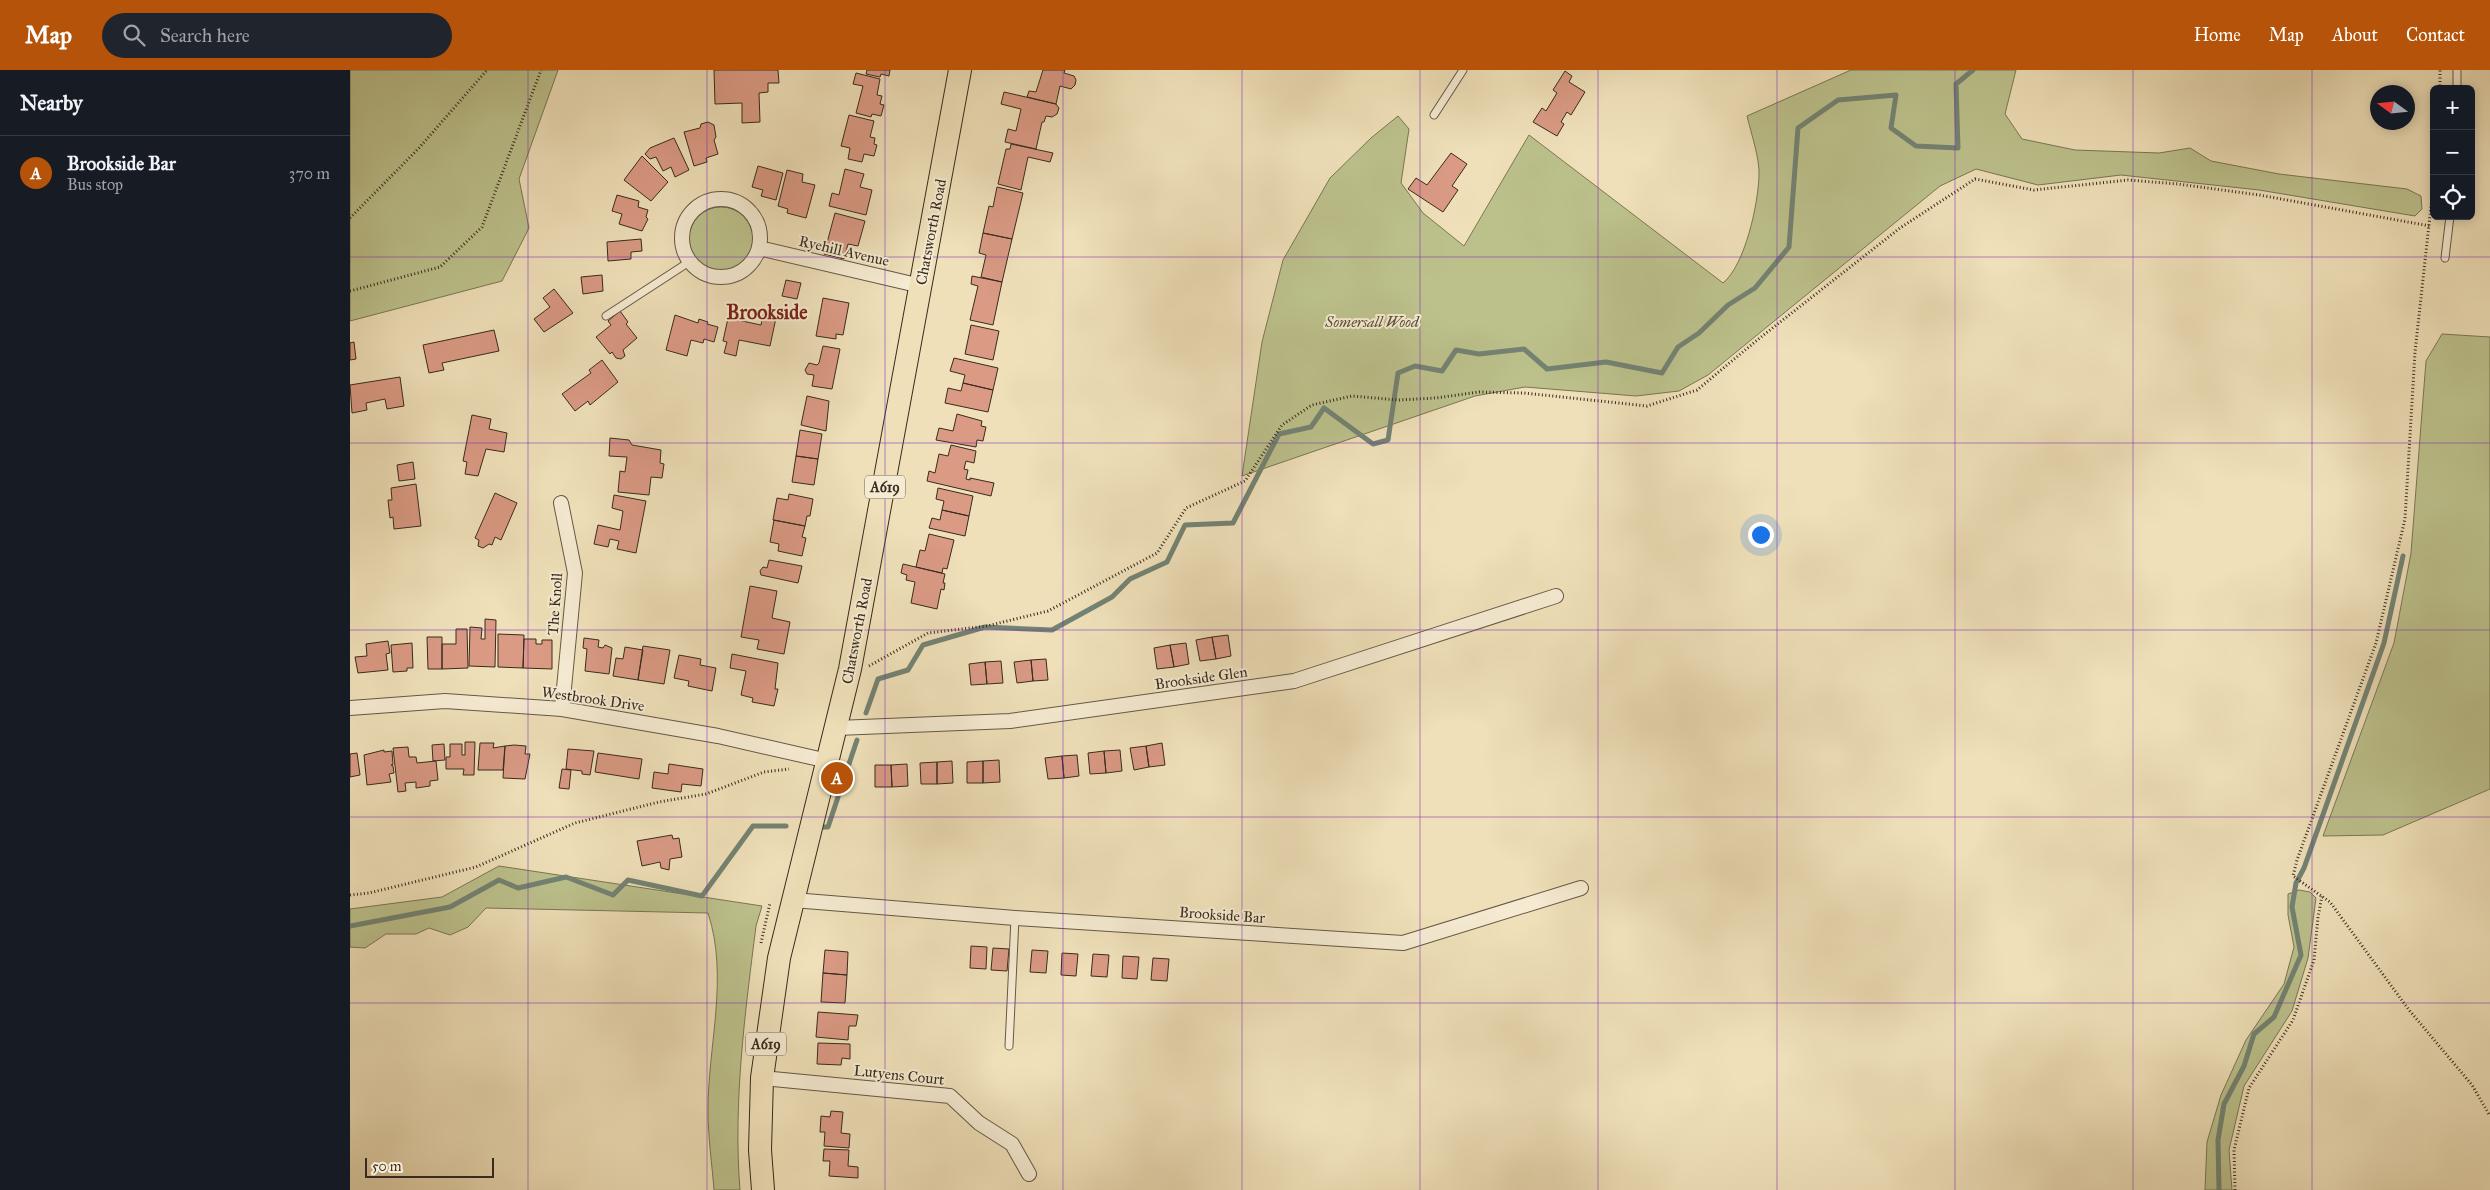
<!DOCTYPE html>
<meta charset="utf-8">
<style>
:root{--surface:#171b24;--page:#20242c;--text:#f1f3f6;--muted:#9ea1a6;--line:#363941;--accent:#b45309}
body{margin:0;font-family:"IM FELL Great Primer",serif;background:var(--page);color:var(--text)}
.controls{position:absolute;right:15px;top:15px;display:grid;overflow:hidden;border-radius:8px;box-shadow:0 2px 12px #0003}
.controls button{width:45px;height:45px;display:grid;place-items:center;padding:0;border:0;border-bottom:1px solid var(--line);background:var(--surface);color:var(--text);font:25px sans-serif}
.compass{position:absolute;left:2020px;top:15px;width:45px;height:45px;border-radius:50%;background:var(--surface);box-shadow:0 2px 12px #0003;rotate:285deg}
.scale{position:absolute;left:15px;bottom:12px;width:129px;box-sizing:border-box;padding-left:5px;border:2px solid #392b1e;border-top:0;font-size:14px;line-height:18px;white-space:nowrap;color:#392b1e;-webkit-text-stroke:4px #f5ebd2;paint-order:stroke}
.you{position:absolute;left:1410px;top:464px;width:18px;height:18px;margin:-12px;border:4px solid #fff;border-radius:50%;background:#1a73e8;box-shadow:0 0 0 8px #1a73e833}
.badge{display:grid;place-items:center;width:32px;height:32px;border-radius:50%;background:var(--accent);color:#fff;font-size:16px;font-weight:700}
.pin{position:absolute;translate:-50% -50%;border:2px solid #fff;box-shadow:0 1px 5px #0006}
.list{margin:0;padding:0;list-style:none}
h2{display:flex;justify-content:space-between;align-items:center;height:65px;margin:0;padding:0 20px;font-size:21px}
h2 small{font-size:16px;font-weight:400;color:var(--muted)}
.list li{display:grid;grid-template-columns:32px 1fr auto;gap:15px;align-items:center;box-sizing:border-box;height:75px;padding:0 20px;border-top:1px solid var(--line)}
.list b{display:block;font-size:19px;white-space:nowrap}
.list p{margin:0;font-size:16px;white-space:nowrap;color:var(--muted)}
.list em{font-size:16px;font-style:normal;color:var(--muted)}
.icon{flex:none;width:28px;height:28px;fill:none;stroke:currentColor;stroke-width:2;stroke-linecap:round;stroke-linejoin:round}
.map{position:relative;flex:none;width:2140px;height:1120px;overflow:hidden}
header{display:flex;align-items:center;gap:30px;box-sizing:border-box;height:70px;padding:0 25px;background:var(--accent);color:#fff}
header strong{font-size:24px}
nav{display:flex;gap:28px;margin-inline-start:auto;font-size:18px}
.search{width:350px;height:45px;background:var(--page);display:flex;align-items:center;gap:12px;box-sizing:border-box;padding:0 18px;border-radius:28px;color:var(--muted);font-size:19px}
main{display:flex}
aside{flex:1;background:var(--surface)}
.map>svg:first-child{display:block}
</style>
<header>
<strong>Map</strong>
<div class="search"><svg class="icon" aria-label="search" viewBox="0 0 24 24"><circle cx="10" cy="10" r="6"/><path d="M15 15l6 6"/></svg>Search here</div>
<nav><a>Home</a><a>Map</a><a>About</a><a>Contact</a></nav>
</header>
<main>
<aside>
<h2>Nearby<small></small></h2>
<ul class="list">
<li><span class="badge">A</span><div><b>Brookside Bar</b><p>Bus stop</p></div><em>370 m</em></li>
</ul>
</aside>
<div class="map">
<svg width="2140" height="1120" viewBox="0 0 2140 1120">
<rect width="100%" height="100%" fill="#efe0b9"/>
<filter id="stains"><feTurbulence type="fractalNoise" baseFrequency=".004" numOctaves="4"/><feColorMatrix values="0 0 0 0 .2 0 0 0 0 .09 0 0 0 0 .02 0 0 0 .5 -.17"/></filter>
<radialGradient id="worn" r=".72"><stop offset=".6" stop-color="#630" stop-opacity="0"/><stop offset="1" stop-color="#630" stop-opacity=".3"/></radialGradient>
<!-- green -->
<path fill="#bcc18c" stroke="#7a7655" d="M 0,0 L 208,0 L 169,109 L 179,158 L 152,211 L 0,251 Z
M 1501,0 L 1666,0 L 1655,44 L 1672,69 L 1725,80 L 1809,83 L 1840,78 L 1861,91 L 1929,104 L 2057,119 L 2071,126 L 2072,139 L 2065,146 L 1909,120 L 1771,105 L 1688,115 L 1626,99 L 1590,116 L 1358,305 L 1329,321 L 1286,326 L 1175,317 L 1125,326 L 892,406 L 912,272 L 933,190 L 980,108 L 1021,68 L 1048,46 L 1059,59 L 1051,113 L 1073,143 L 1114,176 L 1179,65 L 1373,213 C 1395,195 1408,135 1409,106 C 1410,89 1401,63 1397,46 Z
M339 169a32 32 0 1 1 64 0a32 32 0 1 1-64 0Z
M 2092,264 L 2140,267 L 2140,719 L 2033,765 L 1973,766 L 2044,573 L 2061,483 L 2076,291 Z
M 149,796 L 412,836 L 406,856 C 395,943 383,1033 390,1120 L 364,1120 C 362,1094 358,1067 358,1040 C 358,975 379,907 358,843 L 136,838 L 118,857 L 100,865 L 79,858 L 66,864 L 36,864 L 15,878 L 0,877 L 0,839 L 92,827 Z
M 1949,820 L 1960,822 L 1966,828 L 1958,888 L 1942,941 L 1894,1016 L 1879,1080 L 1882,1120 L 1855,1120 L 1857,1072 L 1871,1025 L 1896,970 L 1934,914 L 1944,877 L 1938,845 L 1938,824 Z"/>
<g fill="none" stroke-linecap="round" stroke-linejoin="round">
<!-- stream -->
<path stroke="#738373" stroke-width="5" d="M 516,643 L 528,609 L 558,600 L 573,575 L 635,557 L 702,560 L 762,527 L 780,509 L 817,492 L 835,455 L 883,453 L 929,364 L 961,357 L 974,338 L 1023,374 L 1038,370 L 1048,303 L 1065,296 L 1092,301 L 1106,280 L 1129,284 L 1174,279 L 1197,299 L 1256,292 L 1312,303 L 1328,277 L 1349,263 L 1378,235 L 1405,218 L 1439,177 L 1448,58 L 1488,30 L 1546,25 L 1541,58 L 1566,76 L 1608,78 L 1606,14 L 1623,0
M 470,757 L 478,757 L 507,670
M 0,856 L 100,837 L 149,810 L 168,818 L 216,807 L 263,825 L 278,810 L 352,826 L 403,756 L 436,756
M 1869,1120 L 1868,1070 L 1874,1034 L 1894,996 L 1904,964 L 1924,947 L 1951,885 L 1942,837 L 1946,813 L 1954,798 L 2034,573 L 2053,486"/>
</g>
<!-- building -->
<path fill="#da9a84" stroke="#392b1e" d="M 364,0 L 428,0 L 429,13 L 418,13 L 418,22 L 409,23 L 410,52 L 392,53 L 392,33 L 365,34 Z
M 517,0 L 540,0 L 539,6 L 531,4 L 530,7 L 516,4 Z
M 693,0 L 715,0 L 714,3 L 724,6 L 726,10 L 725,15 L 721,19 L 710,16 L 706,34 L 677,27 L 679,21 L 686,22 Z
M 1215,1 L 1222,6 L 1219,12 L 1235,22 L 1221,45 L 1217,42 L 1211,52 L 1214,54 L 1207,66 L 1183,52 L 1192,38 L 1196,41 L 1207,23 L 1203,20 Z
M 506,3 L 530,9 L 527,25 L 532,26 L 530,34 L 534,35 L 531,46 L 522,44 L 521,47 L 506,43 L 513,16 L 503,14 Z
M 654,22 L 706,34 L 709,38 L 707,44 L 702,47 L 696,46 L 694,52 L 692,52 L 686,79 L 655,72 L 658,59 L 666,61 L 671,39 L 651,34 Z
M 499,45 L 524,51 L 520,67 L 525,68 L 524,74 L 527,75 L 524,86 L 514,84 L 512,92 L 498,89 L 500,78 L 491,76 Z
M 358,52 L 364,55 L 366,67 L 364,70 L 368,84 L 356,88 L 357,92 L 344,96 L 334,62 L 350,58 L 351,54 Z
M 324,68 L 339,100 L 325,107 L 321,97 L 313,101 L 306,87 L 300,89 L 295,84 L 300,78 Z
M 661,74 L 703,83 L 700,92 L 678,87 L 671,120 L 648,114 L 656,79 L 660,79 Z
M 1101,83 L 1117,94 L 1102,116 L 1108,120 L 1093,142 L 1058,119 L 1066,108 L 1077,115 Z
M 292,86 L 318,112 L 301,131 L 274,110 Z
M 408,96 L 433,103 L 426,130 L 411,126 L 413,120 L 402,117 Z
M 495,99 L 514,104 L 510,117 L 522,120 L 516,145 L 479,136 L 482,123 L 489,125 Z
M 437,100 L 453,104 L 452,112 L 465,115 L 456,148 L 437,143 L 438,139 L 428,136 Z
M 647,117 L 673,123 L 662,169 L 633,163 L 639,136 L 643,137 Z
M 267,125 L 289,131 L 288,137 L 298,140 L 296,147 L 298,149 L 292,161 L 269,154 L 272,144 L 262,141 Z
M 485,143 L 515,151 L 508,176 L 498,174 L 494,189 L 474,184 Z
M 633,163 L 662,169 L 652,212 L 631,207 L 636,185 L 629,183 Z
M 291,169 L 292,181 L 281,182 L 281,189 L 258,191 L 257,172 Z
M 252,205 L 253,221 L 233,224 L 231,207 Z
M 622,206 L 652,212 L 643,255 L 620,250 L 628,216 L 621,214 Z
M 436,210 L 451,213 L 447,229 L 432,226 Z
M 204,219 L 223,243 L 194,262 L 184,249 L 200,237 L 193,228 Z
M 473,228 L 499,233 L 493,265 L 486,264 L 486,269 L 466,266 Z
M 270,241 L 278,252 L 276,254 L 287,268 L 273,280 L 275,286 L 271,289 L 266,288 L 262,282 L 260,284 L 246,267 L 261,255 L 258,251 Z
M 325,245 L 348,253 L 349,249 L 358,252 L 357,254 L 368,257 L 364,272 L 354,269 L 353,273 L 341,270 L 337,286 L 316,280 Z
M 413,245 L 426,248 L 420,276 L 389,270 L 386,286 L 374,283 L 377,272 L 373,271 L 378,248 L 411,255 Z
M 621,255 L 649,261 L 643,290 L 615,284 Z
M 144,260 L 149,281 L 92,293 L 94,300 L 79,303 L 73,275 Z
M 4,272 L 6,289 L 0,290 L 0,273 Z
M 473,276 L 490,279 L 482,319 L 462,316 L 464,305 L 457,304 L 455,300 L 459,293 L 467,295 L 469,293 Z
M 604,288 L 648,298 L 643,320 L 613,313 L 615,305 L 600,301 Z
M 252,290 L 268,312 L 240,335 L 238,331 L 225,341 L 212,324 L 241,303 L 239,300 Z
M 50,307 L 54,336 L 37,339 L 35,329 L 16,333 L 17,340 L 2,343 L 0,315 Z
M 613,313 L 643,320 L 638,342 L 595,333 L 598,318 L 611,321 Z
M 457,326 L 479,331 L 476,361 L 451,355 Z
M 607,344 L 632,351 L 631,356 L 636,357 L 633,371 L 627,370 L 626,377 L 586,370 L 589,358 L 603,361 Z
M 122,345 L 141,349 L 139,359 L 157,363 L 154,382 L 136,379 L 128,406 L 115,404 L 117,392 L 113,391 Z
M 450,360 L 472,364 L 468,389 L 446,386 Z
M 260,368 L 279,370 L 282,375 L 311,380 L 310,393 L 314,394 L 312,408 L 301,407 L 299,425 L 268,422 L 270,401 L 275,402 L 277,387 L 259,386 Z
M 601,375 L 626,381 L 624,393 L 616,391 L 614,399 L 618,400 L 616,409 L 620,410 L 620,408 L 644,413 L 641,426 L 577,411 L 579,401 L 585,403 L 589,384 L 598,386 Z
M 446,386 L 468,389 L 464,415 L 442,412 Z
M 63,392 L 65,409 L 49,411 L 47,395 Z
M 66,414 L 71,456 L 44,459 L 43,447 L 40,448 L 38,430 L 42,430 L 41,418 Z
M 588,418 L 623,426 L 619,446 L 592,440 L 594,431 L 586,429 Z
M 145,423 L 167,433 L 151,470 L 145,467 L 142,475 L 139,474 L 133,478 L 128,476 L 129,470 L 125,468 Z
M 439,424 L 463,429 L 460,446 L 457,446 L 455,456 L 423,450 L 427,428 L 438,430 Z
M 264,425 L 296,431 L 286,483 L 267,479 L 269,471 L 260,469 L 258,477 L 244,474 L 248,455 L 270,460 L 273,441 L 262,438 Z
M 592,440 L 619,446 L 615,466 L 579,458 L 582,448 L 590,450 Z
M 424,450 L 455,456 L 452,467 L 456,468 L 452,486 L 428,481 L 429,474 L 420,472 Z
M 579,464 L 604,470 L 597,499 L 593,498 L 592,503 L 566,497 L 570,480 L 575,481 Z
M 419,490 L 452,496 L 448,513 L 411,505 L 410,501 L 413,497 L 417,498 Z
M 553,494 L 595,504 L 593,513 L 595,513 L 594,520 L 591,519 L 587,539 L 561,533 L 565,512 L 556,510 L 557,505 L 551,503 Z
M 400,516 L 427,521 L 422,548 L 440,552 L 434,584 L 407,579 L 409,570 L 391,567 Z
M 135,549 L 146,550 L 145,597 L 119,596 L 120,557 L 132,558 L 131,569 L 135,569 Z
M 106,559 L 117,559 L 118,598 L 92,599 L 92,574 L 106,574 Z
M 148,564 L 174,565 L 173,598 L 148,597 Z
M 878,565 L 881,586 L 866,589 L 862,567 Z
M 77,567 L 92,567 L 92,599 L 78,599 Z
M 862,567 L 866,589 L 850,591 L 846,570 Z
M 234,568 L 249,570 L 248,577 L 253,578 L 255,575 L 262,578 L 259,604 L 235,601 L 237,579 L 233,578 Z
M 174,569 L 186,569 L 186,574 L 192,574 L 192,570 L 202,570 L 202,599 L 173,598 Z
M 38,571 L 40,583 L 36,584 L 38,600 L 8,603 L 5,587 L 17,586 L 16,574 Z
M 62,573 L 63,598 L 57,598 L 57,601 L 43,602 L 41,575 Z
M 836,573 L 839,594 L 824,597 L 820,575 Z
M 820,575 L 824,597 L 807,599 L 804,578 Z
M 293,576 L 320,580 L 314,614 L 288,610 Z
M 275,577 L 293,580 L 288,610 L 263,606 L 266,588 L 273,589 Z
M 382,584 L 428,593 L 425,619 L 428,619 L 424,636 L 402,632 L 403,628 L 391,625 L 396,601 L 380,598 Z
M 329,585 L 351,589 L 350,595 L 366,598 L 362,621 L 338,616 L 339,611 L 324,608 Z
M 696,589 L 698,610 L 683,611 L 681,590 Z
M 681,590 L 683,611 L 667,613 L 664,592 Z
M 651,591 L 653,613 L 637,614 L 635,592 Z
M 635,592 L 637,614 L 621,615 L 619,594 Z
M 115,672 L 125,672 L 124,705 L 113,705 L 114,699 L 96,699 L 96,687 L 100,687 L 100,674 L 112,674 L 112,685 L 115,685 Z
M 130,673 L 144,673 L 143,678 L 155,676 L 153,700 L 128,700 Z
M 812,673 L 815,695 L 799,697 L 796,676 Z
M 94,674 L 95,690 L 83,691 L 82,675 Z
M 164,675 L 176,676 L 175,684 L 180,684 L 175,709 L 153,708 L 155,676 Z
M 796,676 L 799,697 L 784,700 L 780,678 Z
M 58,677 L 59,687 L 66,687 L 67,693 L 86,691 L 88,710 L 80,711 L 80,716 L 66,718 L 66,712 L 55,713 L 56,721 L 48,722 L 43,678 Z
M 218,679 L 244,681 L 240,705 L 232,704 L 232,701 L 216,699 Z
M 34,680 L 34,682 L 42,681 L 43,695 L 41,695 L 43,696 L 44,703 L 39,704 L 41,712 L 17,715 L 14,685 Z
M 770,680 L 772,701 L 756,703 L 754,681 Z
M 754,681 L 756,703 L 740,704 L 738,683 Z
M 7,683 L 10,705 L 0,707 L 0,684 Z
M 248,683 L 292,689 L 289,709 L 245,702 Z
M 727,685 L 729,706 L 714,708 L 712,686 Z
M 712,686 L 714,708 L 698,709 L 695,688 Z
M 649,690 L 650,712 L 633,713 L 633,691 Z
M 602,691 L 603,713 L 587,714 L 587,692 Z
M 633,691 L 633,713 L 617,713 L 617,692 Z
M 587,692 L 587,714 L 571,714 L 570,693 Z
M 319,694 L 353,699 L 351,716 L 332,714 L 331,722 L 302,718 L 304,702 L 318,704 Z
M 557,694 L 558,716 L 542,717 L 541,695 Z
M 525,695 L 541,695 L 542,717 L 525,717 Z
M 212,699 L 221,700 L 219,719 L 209,718 Z
M 322,765 L 323,769 L 329,768 L 332,787 L 320,789 L 319,800 L 311,798 L 310,792 L 292,796 L 287,771 Z
M 621,876 L 637,877 L 636,899 L 620,898 Z
M 643,878 L 659,879 L 657,901 L 641,900 Z
M 475,880 L 498,882 L 497,905 L 473,903 Z
M 682,880 L 698,881 L 696,903 L 680,902 Z
M 712,883 L 728,884 L 726,906 L 711,905 Z
M 743,884 L 759,885 L 757,907 L 741,906 Z
M 773,886 L 789,887 L 787,909 L 772,908 Z
M 803,888 L 819,889 L 817,911 L 801,910 Z
M 473,903 L 497,905 L 495,933 L 471,932 Z
M 468,942 L 508,945 L 506,956 L 499,956 L 498,970 L 466,967 Z
M 468,973 L 500,974 L 500,989 L 492,988 L 491,995 L 467,994 Z
M 481,1041 L 493,1042 L 491,1063 L 500,1064 L 499,1078 L 474,1076 L 475,1062 L 470,1062 L 471,1046 L 480,1047 Z
M 474,1079 L 499,1080 L 498,1096 L 508,1097 L 508,1108 L 479,1106 L 480,1091 L 473,1091 Z"/>
<g fill="none" stroke-linecap="round" stroke-linejoin="round">
<defs>
<path id="service" d="M 2107,19 L 2107,0
M 1084,45 L 1113,0
M 2095,188 L 2100,146
M 256,246 L 339,192
M 659,976 L 665,848"/>
<path id="minor" d="M332 168a39 39 0 1 1 78 0a39 39 0 1 1-78 0Z
M 409,178 L 571,216
M 211,433 L 225,503 L 212,639
M 0,638 L 95,631 L 212,639 L 368,666 L 478,691
M 487,658 L 660,651 L 944,611 L 1206,526
M 443,830 L 665,848 L 1053,873 L 1231,818
M 412,1008 L 600,1026 L 629,1053 L 662,1074 L 679,1104"/>
<path id="trunk" d="M 413,1120 L 410,1080 L 412,1008 L 429,888 L 500,599 L 610,0"/>
</defs>
<!-- service casing -->
<use href="#service" stroke="#665845" stroke-width="9"/>
<!-- minor casing -->
<use href="#minor" stroke="#665845" stroke-width="16"/>
<!-- trunk casing -->
<use href="#trunk" stroke="#392b1e" stroke-width="24"/>
<!-- path -->
<path stroke="#392b1e" stroke-width="3" stroke-dasharray="1 2.5" stroke-linecap="butt" d="M 2090,19 L 2090,0
M 2084,109 L 2065,282 L 2055,449 L 2026,573 L 1947,790 L 1943,806 L 1980,832 L 2059,940 L 2122,1015 L 2140,1046
M 0,148 L 69,78 L 137,0
M 0,221 L 90,197 L 132,157 L 191,0
M 519,596 L 578,563 L 637,556 L 698,541 L 807,483 L 836,438 L 895,411 L 932,355 L 962,335 L 1002,326 L 1048,330 L 1086,328 L 1129,322 L 1174,323 L 1297,336 L 1347,320 L 1406,271 L 1550,158 L 1625,109 L 1684,120 L 1778,110 L 1828,114 L 1909,125 L 2080,156
M 0,825 L 19,823 L 126,797 L 225,753 L 309,732 L 356,724 L 414,702 L 439,699
M 411,873 L 420,833
M 1885,1120 L 1884,1080 L 1899,1018 L 1943,950 L 1964,890 L 1968,847 L 1972,826"/>
<!-- service -->
<use href="#service" stroke="#f5ebd2" stroke-width="7"/>
<!-- minor -->
<use href="#minor" stroke="#f5ebd2" stroke-width="14"/>
<!-- trunk -->
<use href="#trunk" stroke="#efe0b9" stroke-width="22"/>
</g>
<!-- grid -->
<path fill="none" stroke="#7b2cbf" stroke-width="1" stroke-opacity="0.55" d="M 178,0 L 178,1120M 357,0 L 357,1120M 535,0 L 535,1120M 713,0 L 713,1120M 892,0 L 892,1120M 1070,0 L 1070,1120M 1248,0 L 1248,1120M 1427,0 L 1427,1120M 1605,0 L 1605,1120M 1783,0 L 1783,1120M 1962,0 L 1962,1120M 0,187 L 2140,187M 0,373 L 2140,373M 0,560 L 2140,560M 0,747 L 2140,747M 0,933 L 2140,933"/>
<g text-anchor="middle" stroke-width="4" stroke-linejoin="round" paint-order="stroke">
<!-- shield labels -->
<g fill="#f5ebd2" stroke="#716554" stroke-width="1">
<rect x="515" y="405.5" width="40" height="23" rx="4"/>
<rect x="396" y="962.5" width="40" height="23" rx="4"/>
</g>
<g font-size="14" font-weight="bold" fill="#392b1e">
<text x="535" y="422">A619</text>
<text x="416" y="979">A619</text>
</g>
<!-- street labels -->
<g font-size="15" fill="#392b1e" stroke="#f5ebd2">
<text transform="translate(581 162) rotate(-79)" y="5">Chatsworth Road</text>
<text transform="translate(494 181) rotate(13)" y="5">Ryehill Avenue</text>
<text transform="translate(205 534) rotate(-86)" y="5">The Knoll</text>
<text transform="translate(507 561) rotate(-79)" y="5">Chatsworth Road</text>
<text transform="translate(851 608) rotate(-8)" y="5">Brookside Glen</text>
<text transform="translate(243 629) rotate(8)" y="5">Westbrook Drive</text>
<text transform="translate(872 845) rotate(4)" y="5">Brookside Bar</text>
<text transform="translate(549 1005) rotate(6)" y="5">Lutyens Court</text>
</g>
<!-- park labels -->
<g font-size="15" font-style="italic" fill="#5a503a" stroke="#f5ebd2">
<text x="1022" y="257">Somersall Wood</text>
</g>
<!-- district labels -->
<g font-size="20" font-weight="bold" fill="#7a1f14" stroke="#f5ebd2">
<text x="417" y="249">Brookside</text>
</g>
</g>
<rect width="100%" height="100%" filter="url(#stains)"/>
<rect width="100%" height="100%" fill="url(#worn)"/>
</svg>
<div class="controls">
<button>+</button>
<button>−</button>
<button><svg class="icon" aria-label="locate" viewBox="0 0 24 24"><circle cx="12" cy="12" r="6"/><path d="M12 2v4M12 18v4M2 12h4M18 12h4"/></svg></button>
</div>
<svg class="compass" viewBox="-18 -18 36 36"><path d="M0-13l5 13h-10z" fill="#e53935"/><path d="M0 13l5-13h-10z" fill="#9ea1a6"/></svg>
<div class="scale">50 m</div>
<div class="you"></div>
<div class="pin badge" style="left:487px;top:708px">A</div>
</div>
</main>
